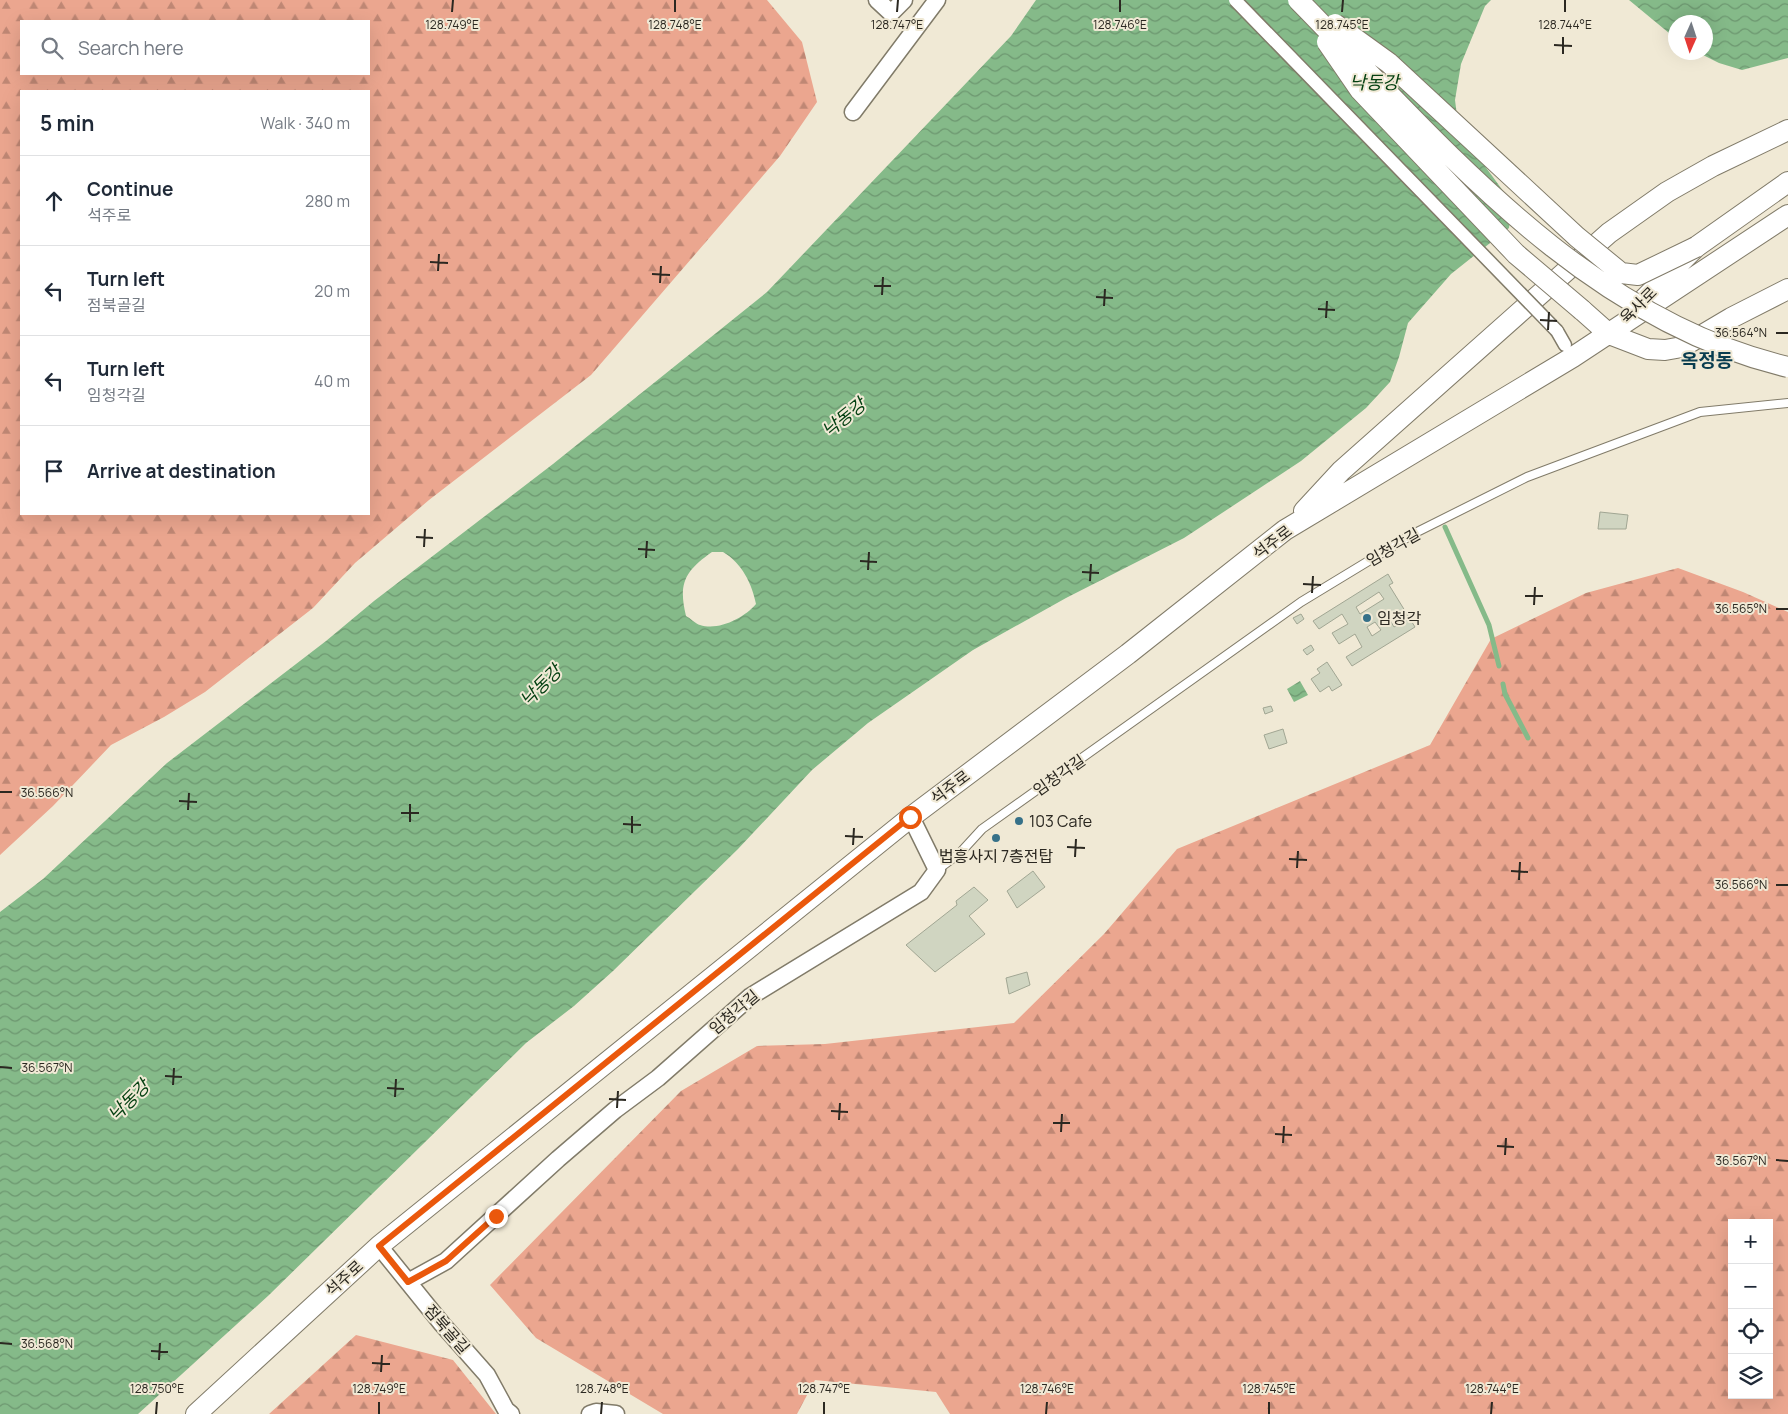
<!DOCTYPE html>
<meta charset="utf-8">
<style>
:root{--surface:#fff;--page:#f6f6f7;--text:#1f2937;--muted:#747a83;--line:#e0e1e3}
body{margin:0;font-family:Manrope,"Noto Sans KR",sans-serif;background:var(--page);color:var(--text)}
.controls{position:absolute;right:15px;bottom:15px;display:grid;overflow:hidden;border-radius:0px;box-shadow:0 5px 20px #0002}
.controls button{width:45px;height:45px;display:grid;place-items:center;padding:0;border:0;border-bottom:1px solid var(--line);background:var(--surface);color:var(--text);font:25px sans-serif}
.compass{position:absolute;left:1668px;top:15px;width:45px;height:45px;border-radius:50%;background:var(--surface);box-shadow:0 5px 20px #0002;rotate:183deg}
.stop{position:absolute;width:15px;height:15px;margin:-11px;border:4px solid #ea580c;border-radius:50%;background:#fff}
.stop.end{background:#ea580c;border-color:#fff;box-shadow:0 1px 5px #0008}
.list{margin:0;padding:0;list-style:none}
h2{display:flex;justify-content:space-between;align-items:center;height:65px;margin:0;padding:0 20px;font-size:21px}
h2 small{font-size:16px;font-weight:400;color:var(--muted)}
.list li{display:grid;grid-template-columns:32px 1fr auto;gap:15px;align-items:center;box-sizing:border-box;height:90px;padding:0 20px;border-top:1px solid var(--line)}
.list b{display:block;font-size:19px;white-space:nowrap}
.list p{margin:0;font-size:16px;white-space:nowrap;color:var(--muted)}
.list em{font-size:16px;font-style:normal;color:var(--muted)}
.icon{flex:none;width:28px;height:28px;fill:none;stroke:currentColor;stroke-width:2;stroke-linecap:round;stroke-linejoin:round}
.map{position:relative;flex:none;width:1788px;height:1414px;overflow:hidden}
.search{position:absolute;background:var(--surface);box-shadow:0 5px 20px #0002;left:20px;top:20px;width:350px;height:55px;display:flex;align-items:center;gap:12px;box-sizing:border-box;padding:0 18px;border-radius:0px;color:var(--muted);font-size:19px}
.panel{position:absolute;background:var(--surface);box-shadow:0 5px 20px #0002;left:20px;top:90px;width:350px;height:425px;border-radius:0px}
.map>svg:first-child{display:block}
</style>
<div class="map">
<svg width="1788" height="1414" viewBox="0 0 1788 1414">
<defs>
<pattern id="forest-firs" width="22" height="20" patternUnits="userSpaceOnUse" patternTransform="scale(1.25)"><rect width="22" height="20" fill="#eba68f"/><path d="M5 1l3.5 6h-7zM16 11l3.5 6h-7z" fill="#bf8774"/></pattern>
<pattern id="water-waves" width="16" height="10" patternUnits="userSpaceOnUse" patternTransform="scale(1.25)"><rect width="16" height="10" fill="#85ba89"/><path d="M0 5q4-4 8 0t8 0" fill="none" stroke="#6d9770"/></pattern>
</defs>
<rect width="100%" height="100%" fill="#f0e9d5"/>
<!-- forest -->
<path fill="url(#forest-firs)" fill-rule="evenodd" d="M 0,0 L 767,0 L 802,42 L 817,102 L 780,156 L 591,375 L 429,500 L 355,563 L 313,608 L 205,692 L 164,717 L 111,745 L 53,806 L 0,855 ZM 21,21 L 369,21 L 369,74 L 21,74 ZM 21,91 L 369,91 L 369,514 L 21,514 Z
M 1678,568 L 1743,592 L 1788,612 L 1788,1414 L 950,1414 L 936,1392 L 815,1380 L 797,1414 L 663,1414 L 536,1338 L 490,1285 L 681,1091 L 757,1046 L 825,1044 L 1014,1023 L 1104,934 L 1177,849 L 1430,745 L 1491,639 L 1586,593 ZM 1732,1223 L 1769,1223 L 1769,1395 L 1732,1395 Z
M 356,1335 L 453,1360 L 496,1414 L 269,1414 Z"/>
<!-- water -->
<path fill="url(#water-waves)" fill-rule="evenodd" d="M 1036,0 L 1491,0 L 1485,6 L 1461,64 L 1455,100 L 1459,131 L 1512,203 L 1509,228 L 1451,274 L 1408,323 L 1399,357 L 1390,382 L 1366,408 L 1301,461 L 1184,538 L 1066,598 L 973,650 L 868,723 L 812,770 L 738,849 L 613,971 L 574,1006 L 526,1043 L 269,1295 L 138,1414 L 0,1414 L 0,912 L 43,879 L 167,763 L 326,641 L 374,601 L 553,464 L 767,292 L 1011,36 ZM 712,552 L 723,552 C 742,563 752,584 756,604 C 744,618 719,631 700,625 C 696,624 690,618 686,616 C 678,583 685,571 712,552 Z
M 1629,0 L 1788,0 L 1788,58 L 1742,70 L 1719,63 L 1699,53 L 1706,52 L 1706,22 L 1676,22 L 1675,38 Z
M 1300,681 L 1308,695 L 1294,702 L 1287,689 Z"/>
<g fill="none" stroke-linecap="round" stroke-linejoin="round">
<!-- stream -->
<path stroke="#85ba89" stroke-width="5" d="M 1445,527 L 1489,625 L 1499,666
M 1503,684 L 1505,694 L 1528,738"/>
</g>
<!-- building -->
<path fill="#d0d5c1" stroke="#a1a693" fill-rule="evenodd" d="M 1600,512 L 1628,515 L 1626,529 L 1598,529 Z
M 1388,574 L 1393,583 L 1389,585 L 1415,627 L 1352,666 L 1346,657 L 1362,647 L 1355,634 L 1339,644 L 1332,633 L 1348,624 L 1342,614 L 1319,629 L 1313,621 ZM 1379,592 L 1384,599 L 1360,614 L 1356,607 ZM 1391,612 L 1399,624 L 1394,627 L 1387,615 ZM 1375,622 L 1381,630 L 1372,636 L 1367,627 Z
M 1301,614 L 1304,619 L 1297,624 L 1293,618 Z
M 1311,645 L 1314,650 L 1307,655 L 1303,650 Z
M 1327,662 L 1342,685 L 1332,691 L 1329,686 L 1320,692 L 1311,679 L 1320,673 L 1317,669 Z
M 1271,706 L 1273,711 L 1265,714 L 1263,708 Z
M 1283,729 L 1287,743 L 1269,749 L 1264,735 Z
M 1033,871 L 1045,887 L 1017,908 L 1007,891 Z
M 974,887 L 988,900 L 969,916 L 985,934 L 935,972 L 906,945 L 957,905 L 956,901 Z
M 1027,972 L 1030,985 L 1009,994 L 1006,978 Z"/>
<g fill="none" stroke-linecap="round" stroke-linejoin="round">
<defs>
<path id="service" d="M 937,870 L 960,853 L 982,829 L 1301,602 L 1413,534 L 1527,477 L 1700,412 L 1788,403"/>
<path id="pedestrian" d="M 1557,331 L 1565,345"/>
<path id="minor" d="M 877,0 L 891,13 L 904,0
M 853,112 L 937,0
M 379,1246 L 442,1324 L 487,1375 L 506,1410 L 511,1414
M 408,1282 L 446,1261 L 558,1159 L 615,1110 L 658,1078 L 751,996 L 921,892 L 937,870 L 911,817
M 590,1414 L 596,1412 L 616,1414"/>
<path id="tertiary" d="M 1639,304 L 1696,247 L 1788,182
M 1582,310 L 1609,334 L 1648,349 L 1665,350 L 1682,347 L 1731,318 L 1788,289
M 1304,511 L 1341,471 L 1609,233 L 1667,192 L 1713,166 L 1788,130
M 196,1414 L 379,1246 L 911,817 L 1128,654 L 1285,530 L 1573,357 L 1788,215"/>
</defs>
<!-- service casing -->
<use href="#service" stroke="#817b69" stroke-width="10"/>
<!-- pedestrian casing -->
<use href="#pedestrian" stroke="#817b69" stroke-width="15"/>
<!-- minor casing -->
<use href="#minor" stroke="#817b69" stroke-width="19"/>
<!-- tertiary casing -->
<use href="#tertiary" stroke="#817b69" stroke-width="22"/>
<!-- service -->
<use href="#service" stroke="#fff" stroke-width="8"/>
<!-- pedestrian -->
<use href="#pedestrian" stroke="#fff" stroke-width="12"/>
<!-- minor -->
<use href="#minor" stroke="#fff" stroke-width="16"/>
<!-- tertiary -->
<use href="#tertiary" stroke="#fff" stroke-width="20"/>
<defs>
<path id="pedestrian-bridge" d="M 1235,0 L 1557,331"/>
<path id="tertiary-bridge" d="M 1298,0 C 1440,144 1583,319 1788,367
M 1335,24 L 1389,63 L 1577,237 L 1621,273 L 1638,275 L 1696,247
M 1327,42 L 1360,90 L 1516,254 L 1582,310"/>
</defs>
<!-- pedestrian-bridge casing -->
<use href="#pedestrian-bridge" stroke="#817b69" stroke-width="15" stroke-linecap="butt"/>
<!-- tertiary-bridge casing -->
<use href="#tertiary-bridge" stroke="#817b69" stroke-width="22" stroke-linecap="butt"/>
<!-- pedestrian-bridge -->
<use href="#pedestrian-bridge" stroke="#fff" stroke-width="12"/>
<!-- tertiary-bridge -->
<use href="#tertiary-bridge" stroke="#fff" stroke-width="20"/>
</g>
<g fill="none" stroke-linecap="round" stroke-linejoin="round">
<!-- route -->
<path stroke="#ea580c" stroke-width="6" d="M 496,1216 L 446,1261 L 408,1282 L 379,1246 L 910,817"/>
</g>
<!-- ticks -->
<path fill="none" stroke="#2b2821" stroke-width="2" d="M 452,12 L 453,0M 675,12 L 675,0M 897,12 L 898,0M 1120,12 L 1120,0M 1342,12 L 1343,0M 1565,12 L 1565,0M 1554,45 L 1572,46M 1563,54 L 1563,37M 430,262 L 448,263M 438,271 L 439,254M 652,274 L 670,275M 660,283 L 661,266M 874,286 L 891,286M 882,295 L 883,277M 1096,297 L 1113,298M 1104,306 L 1105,289M 1318,309 L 1335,310M 1326,318 L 1327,301M 1540,320 L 1557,321M 1548,330 L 1549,312M 1776,333 L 1788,333M 416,537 L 433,538M 424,547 L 425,529M 638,549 L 655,550M 646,558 L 647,541M 860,561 L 877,562M 868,570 L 869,552M 1082,572 L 1099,573M 1090,581 L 1091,564M 1303,584 L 1321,585M 1312,593 L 1313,576M 1525,596 L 1543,596M 1534,605 L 1535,587M 1776,609 L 1788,609M 0,792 L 12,792M 179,801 L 197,802M 188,810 L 189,793M 401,813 L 419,813M 410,822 L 410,804M 623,824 L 641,825M 632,833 L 632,816M 845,836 L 863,837M 853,845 L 854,828M 1067,847 L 1085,848M 1075,857 L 1076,839M 1289,859 L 1307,860M 1297,868 L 1298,851M 1511,871 L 1528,872M 1519,880 L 1520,862M 1776,885 L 1788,885M 0,1067 L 12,1068M 165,1076 L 182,1077M 173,1085 L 174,1068M 387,1088 L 404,1089M 395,1097 L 396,1079M 609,1099 L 626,1100M 617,1108 L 618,1091M 831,1111 L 848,1112M 839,1120 L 840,1103M 1053,1123 L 1070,1123M 1061,1132 L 1062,1114M 1275,1134 L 1292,1135M 1283,1143 L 1284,1126M 1497,1146 L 1514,1147M 1505,1155 L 1506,1138M 1776,1160 L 1788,1161M 0,1343 L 12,1344M 151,1351 L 168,1352M 159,1360 L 160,1343M 372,1363 L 390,1364M 381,1372 L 382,1355M 156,1414 L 157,1402M 379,1414 L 379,1402M 601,1414 L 602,1402M 824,1414 L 824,1402M 1046,1414 L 1047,1402M 1269,1414 L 1269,1402M 1491,1414 L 1492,1402"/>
<!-- markers -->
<g fill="#367189" stroke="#f0e9d5" stroke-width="2">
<circle cx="1367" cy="618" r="5"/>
<circle cx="1019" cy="821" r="5"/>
<circle cx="996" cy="838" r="5"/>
</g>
<g text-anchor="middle" stroke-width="4" stroke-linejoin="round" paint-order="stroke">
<!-- street labels -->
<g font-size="16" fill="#2b2821" stroke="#f0e9d5">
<text transform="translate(1638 305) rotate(-45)" y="6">육사로</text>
<text transform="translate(1272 542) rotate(-37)" y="6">석주로</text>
<text transform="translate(1393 547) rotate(-30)" y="6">임청각길</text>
<text transform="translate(1059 775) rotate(-35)" y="6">임청각길</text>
<text transform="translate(950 787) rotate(-37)" y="6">석주로</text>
<text transform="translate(734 1012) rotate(-40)" y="6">임청각길</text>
<text transform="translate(344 1278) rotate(-42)" y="6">석주로</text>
<text transform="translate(447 1329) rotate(49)" y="6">점북골길</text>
</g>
<!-- poi labels -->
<g font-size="16" fill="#2b2821" stroke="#f0e9d5" text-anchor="start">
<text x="1377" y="624">임청각</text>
<text x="1029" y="827">103 Cafe</text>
<text x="996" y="862" text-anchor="middle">법흥사지 7층전탑</text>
</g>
<!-- water labels -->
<g font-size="18" font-style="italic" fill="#044012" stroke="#f0e9d5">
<text x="1374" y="89">낙동강</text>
<text transform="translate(844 418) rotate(-39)" y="6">낙동강</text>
<text transform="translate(541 686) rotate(-45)" y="6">낙동강</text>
<text transform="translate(129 1101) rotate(-45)" y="6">낙동강</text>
</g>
<!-- quarter labels -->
<g font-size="19" font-weight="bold" fill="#093d4f" stroke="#f0e9d5">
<text x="1707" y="367">옥정동</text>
</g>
</g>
<g font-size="12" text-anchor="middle" fill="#2b2821" stroke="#f0e9d5" stroke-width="4" stroke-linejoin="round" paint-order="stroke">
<text x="452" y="29">128.749°E</text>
<text x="675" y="29">128.748°E</text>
<text x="897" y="29">128.747°E</text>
<text x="1120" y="29">128.746°E</text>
<text x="1342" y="29">128.745°E</text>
<text x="1565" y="29">128.744°E</text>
<text x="1741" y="337">36.564°N</text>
<text x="1741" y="613">36.565°N</text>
<text x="47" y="797">36.566°N</text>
<text x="1741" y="889">36.566°N</text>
<text x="47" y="1072">36.567°N</text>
<text x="1741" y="1165">36.567°N</text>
<text x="47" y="1348">36.568°N</text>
<text x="157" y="1393">128.750°E</text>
<text x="379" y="1393">128.749°E</text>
<text x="602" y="1393">128.748°E</text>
<text x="824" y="1393">128.747°E</text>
<text x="1047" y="1393">128.746°E</text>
<text x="1269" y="1393">128.745°E</text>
<text x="1492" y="1393">128.744°E</text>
</g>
</svg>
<div class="controls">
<button>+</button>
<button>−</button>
<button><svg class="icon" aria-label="locate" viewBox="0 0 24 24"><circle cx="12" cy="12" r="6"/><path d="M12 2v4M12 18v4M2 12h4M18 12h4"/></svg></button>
<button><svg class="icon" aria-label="layers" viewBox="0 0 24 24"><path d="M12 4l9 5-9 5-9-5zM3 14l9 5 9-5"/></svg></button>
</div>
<svg class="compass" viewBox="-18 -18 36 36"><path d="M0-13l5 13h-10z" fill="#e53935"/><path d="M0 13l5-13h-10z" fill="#747a83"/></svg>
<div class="stop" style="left:910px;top:817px"></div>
<div class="stop end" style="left:496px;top:1216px"></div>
<div class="search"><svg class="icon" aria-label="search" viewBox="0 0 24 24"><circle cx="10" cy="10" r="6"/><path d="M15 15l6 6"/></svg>Search here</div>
<section class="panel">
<h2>5 min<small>Walk · 340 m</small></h2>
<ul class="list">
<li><svg class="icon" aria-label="ahead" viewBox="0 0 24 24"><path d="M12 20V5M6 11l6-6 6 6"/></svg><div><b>Continue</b><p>석주로</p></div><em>280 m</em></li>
<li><svg class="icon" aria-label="left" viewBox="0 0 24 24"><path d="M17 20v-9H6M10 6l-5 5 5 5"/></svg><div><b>Turn left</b><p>점북골길</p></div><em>20 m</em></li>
<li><svg class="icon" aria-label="left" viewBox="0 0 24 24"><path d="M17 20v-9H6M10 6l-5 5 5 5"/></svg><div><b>Turn left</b><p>임청각길</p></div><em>40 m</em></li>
<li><svg class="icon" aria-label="arrive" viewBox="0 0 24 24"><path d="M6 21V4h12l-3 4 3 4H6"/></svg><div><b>Arrive at destination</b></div></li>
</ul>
</section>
</div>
